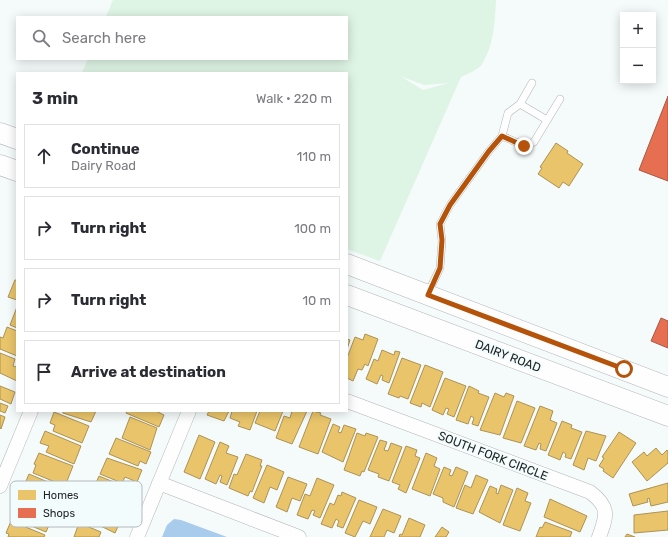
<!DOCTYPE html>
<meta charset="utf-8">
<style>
:root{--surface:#fff;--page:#f7f7f7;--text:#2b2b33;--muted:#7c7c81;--line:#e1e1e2}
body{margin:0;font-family:Rubik,sans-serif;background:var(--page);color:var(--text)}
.controls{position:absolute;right:12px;top:12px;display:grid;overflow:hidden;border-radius:0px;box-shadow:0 2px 10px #0003}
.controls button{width:36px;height:36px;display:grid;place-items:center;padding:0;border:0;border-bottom:1px solid var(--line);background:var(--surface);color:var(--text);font:20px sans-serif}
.stop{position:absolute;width:12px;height:12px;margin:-9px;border:3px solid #b45309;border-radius:50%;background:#fff}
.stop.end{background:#b45309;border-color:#fff;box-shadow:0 1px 4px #0008}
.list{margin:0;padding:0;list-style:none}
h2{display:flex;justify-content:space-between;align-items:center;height:52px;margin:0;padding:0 16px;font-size:17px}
h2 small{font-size:13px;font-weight:400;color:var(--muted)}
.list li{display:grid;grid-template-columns:26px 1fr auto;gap:12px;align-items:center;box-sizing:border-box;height:64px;margin:0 8px 8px;padding:0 8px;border:1px solid var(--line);border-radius:0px}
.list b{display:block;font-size:15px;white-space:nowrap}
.list p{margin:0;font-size:13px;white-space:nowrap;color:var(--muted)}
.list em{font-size:13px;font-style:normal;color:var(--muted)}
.icon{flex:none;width:22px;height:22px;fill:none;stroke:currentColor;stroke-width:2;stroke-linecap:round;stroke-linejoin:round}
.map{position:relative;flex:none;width:668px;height:537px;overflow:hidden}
.search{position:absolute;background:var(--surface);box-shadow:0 2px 10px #0003;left:16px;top:16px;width:332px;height:44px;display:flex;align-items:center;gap:10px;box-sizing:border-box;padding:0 14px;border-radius:0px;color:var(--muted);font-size:15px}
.panel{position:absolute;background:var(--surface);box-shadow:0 2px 10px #0003;left:16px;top:72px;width:332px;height:340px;border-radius:0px}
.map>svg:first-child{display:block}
</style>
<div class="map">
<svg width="668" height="537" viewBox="0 0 668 537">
<rect width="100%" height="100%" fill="#f5fafb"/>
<!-- green -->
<path fill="#def4e4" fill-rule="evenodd" d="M 113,0 L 496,0 C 495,21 494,45 482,64 C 478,70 467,74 461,77 L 380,261 L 347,249 L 347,73 L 82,73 L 88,59 L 347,59 L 347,17 L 106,17 ZM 400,76 L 424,85 L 449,83 L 423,90 Z"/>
<!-- water -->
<path fill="#a9cced" d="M 174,519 L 181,520 L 227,537 L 162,537 L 167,525 Z"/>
<!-- homes -->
<path fill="#e9c46a" stroke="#ac9354" d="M 556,143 L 568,151 L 567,153 L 583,164 L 569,186 L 563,182 L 559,188 L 538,174 L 542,168 L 540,167 Z
M 15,280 L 17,280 L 17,300 L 8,297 Z
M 17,307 L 17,328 L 10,325 Z
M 7,327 L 17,331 L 17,356 L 0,349 L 0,337 L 3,338 Z
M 365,334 L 378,339 L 368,366 L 365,364 L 362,370 L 358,369 L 353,381 L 347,378 L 347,358 L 355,337 L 363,340 Z
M 347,339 L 350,340 L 347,349 Z
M 382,350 L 394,355 L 395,351 L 400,352 L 389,383 L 382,380 L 383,376 L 381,375 L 377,384 L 366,379 L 374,359 L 378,361 Z
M 0,353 L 15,359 L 13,366 L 17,367 L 17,381 L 0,373 Z
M 402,358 L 421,365 L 408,399 L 400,396 L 399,398 L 388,394 Z
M 425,365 L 443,372 L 430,407 L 422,403 L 421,407 L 410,403 Z
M 445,378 L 466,386 L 454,417 L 447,414 L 449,409 L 446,408 L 443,415 L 432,410 Z
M 0,386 L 15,392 L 11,404 L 0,399 Z
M 469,386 L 479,391 L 478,393 L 489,397 L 478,426 L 472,424 L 474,418 L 471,416 L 468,424 L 456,420 Z
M 495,393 L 504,397 L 506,393 L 514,396 L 500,435 L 480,430 Z
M 517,401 L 535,408 L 521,443 L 503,438 Z
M 0,403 L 8,406 L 5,413 L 0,411 Z
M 540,406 L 553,411 L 550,420 L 557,423 L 546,451 L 540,449 L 541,444 L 539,443 L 536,450 L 524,446 Z
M 63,411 L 96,411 L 91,422 L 63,413 Z
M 127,411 L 156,411 L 164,415 L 159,427 L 126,413 Z
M 209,411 L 229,411 L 224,421 L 207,415 Z
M 232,411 L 257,411 L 250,430 L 238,426 L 240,422 L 230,418 Z
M 260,411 L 283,411 L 275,431 L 255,423 Z
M 292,411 L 307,411 L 292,444 L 276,438 L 284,416 L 290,418 Z
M 313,411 L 321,413 L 320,415 L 331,419 L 318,454 L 299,447 Z
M 54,412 L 89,426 L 82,443 L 53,431 L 55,425 L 50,423 Z
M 0,415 L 5,417 L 1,429 L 0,428 Z
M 130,417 L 157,428 L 150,450 L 122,438 Z
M 562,421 L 572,425 L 571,428 L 582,432 L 571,459 L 565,457 L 566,454 L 563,452 L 560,460 L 548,455 Z
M 333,424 L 340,427 L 338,432 L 341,433 L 344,425 L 356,429 L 343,462 L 322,452 Z
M 45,431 L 81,446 L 74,464 L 46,452 L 49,446 L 40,443 Z
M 586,431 L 606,436 L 596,461 L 588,458 L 584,470 L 573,465 Z
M 619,432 L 636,443 L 613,478 L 603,471 L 604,469 L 599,466 L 604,458 L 602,457 Z
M 357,433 L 365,436 L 366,433 L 378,437 L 364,472 L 362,471 L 360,476 L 344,470 Z
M 199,435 L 215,442 L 200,479 L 184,472 Z
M 116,438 L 151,452 L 146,464 L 140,461 L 138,466 L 109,454 Z
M 380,440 L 387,442 L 384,450 L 388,451 L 391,443 L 402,447 L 389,481 L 378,477 L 379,474 L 368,470 Z
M 220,442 L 229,446 L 226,453 L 238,457 L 227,485 L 220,482 L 222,476 L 220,475 L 216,484 L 205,479 Z
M 406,446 L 417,450 L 415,456 L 420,458 L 406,493 L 398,489 L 400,485 L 392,482 Z
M 656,448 L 662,455 L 667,450 L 668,451 L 668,463 L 647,481 L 632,462 L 644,452 L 647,456 Z
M 39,453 L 73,466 L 65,486 L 33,473 L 36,465 L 34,464 Z
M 426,453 L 437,458 L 434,466 L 440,469 L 430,496 L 412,489 Z
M 246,454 L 262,460 L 260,466 L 262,466 L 252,492 L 250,491 L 248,496 L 229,488 L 234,474 L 237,475 Z
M 107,458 L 142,470 L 137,482 L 125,477 L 122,483 L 100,474 Z
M 267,465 L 284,472 L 277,490 L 270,487 L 264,503 L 253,498 Z
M 444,467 L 451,470 L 449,475 L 452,476 L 456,467 L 468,472 L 454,507 L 443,502 L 443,498 L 433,494 Z
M 29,474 L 62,488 L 56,508 L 31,498 L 34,490 L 24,486 Z
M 476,475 L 488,480 L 473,514 L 456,508 L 465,485 L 471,488 Z
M 99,476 L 128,488 L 126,493 L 131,495 L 125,511 L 96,499 L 99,493 L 93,490 Z
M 288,477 L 307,484 L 300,501 L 292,498 L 287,512 L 276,507 Z
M 317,478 L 334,485 L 320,518 L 313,515 L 315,511 L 312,510 L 308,519 L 297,515 L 305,494 L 310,496 Z
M 668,483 L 668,502 L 651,506 L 649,498 L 647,499 L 648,502 L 633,506 L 629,494 Z
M 501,485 L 513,490 L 500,523 L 479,512 L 490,486 L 497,489 L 496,493 L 498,494 Z
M 517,488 L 528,493 L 525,501 L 531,503 L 520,531 L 503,525 Z
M 342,492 L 356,498 L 343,528 L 337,526 L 339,521 L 336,519 L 332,528 L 321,524 L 330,503 L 334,505 L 338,495 L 341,496 Z
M 89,499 L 111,508 L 108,517 L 120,522 L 115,533 L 78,515 L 82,505 L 86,507 Z
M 550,499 L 587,516 L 580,532 L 544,517 Z
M 359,500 L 377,507 L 370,524 L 363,521 L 355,537 L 345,533 Z
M 23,501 L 54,514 L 46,532 L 12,518 L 17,507 L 20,508 Z
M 383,509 L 401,516 L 394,533 L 387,530 L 384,537 L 370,537 Z
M 668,511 L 668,530 L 634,533 L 634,515 Z
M 409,518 L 425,525 L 420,537 L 399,537 L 400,534 L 402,535 Z
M 11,521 L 45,535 L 44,537 L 8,537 L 9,534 L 6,533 Z
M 545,522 L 572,532 L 570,537 L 536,537 L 540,527 L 542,528 Z
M 79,523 L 101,532 L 99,537 L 74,537 Z
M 442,527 L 449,532 L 446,537 L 435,537 Z
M 627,534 L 635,537 L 625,537 Z"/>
<!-- shops -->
<path fill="#e76f51" stroke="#aa5843" d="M 668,96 L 668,181 L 639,170 Z
M 661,318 L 668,321 L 668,348 L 651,341 Z"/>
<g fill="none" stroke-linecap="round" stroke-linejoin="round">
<defs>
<path id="lane" d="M 520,104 L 547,120
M 502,136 L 508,113 L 520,104 L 532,83
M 428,293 L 440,268 L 442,241 L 440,224 L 450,205 L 489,151 L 502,136 L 525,146 L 534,142 L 560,99"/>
<path id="street" d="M 347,401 L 590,492 C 610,507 607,516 599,537
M 159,483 L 299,537
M 0,486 L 31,411
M 137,537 L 189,411"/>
<path id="secondary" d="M 0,133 L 17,139
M 0,165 L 17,171
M 347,264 L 668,387
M 347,295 L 668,416"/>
</defs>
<!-- lane casing -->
<use href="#lane" stroke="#b2b5b6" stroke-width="8"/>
<!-- street casing -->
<use href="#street" stroke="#b2b5b6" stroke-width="15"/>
<!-- secondary casing -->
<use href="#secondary" stroke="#b2b5b6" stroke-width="21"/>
<!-- lane -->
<use href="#lane" stroke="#fefefe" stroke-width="7"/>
<!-- street -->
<use href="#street" stroke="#fefefe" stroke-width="14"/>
<!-- secondary -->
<use href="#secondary" stroke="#fefefe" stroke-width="20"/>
</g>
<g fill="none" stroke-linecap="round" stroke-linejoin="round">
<!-- route -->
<path stroke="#b45309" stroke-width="5" d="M 524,146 L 502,136 L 489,151 L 450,205 L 440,224 L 442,240 L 440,268 L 428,295 L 624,369"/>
</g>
<g text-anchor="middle" stroke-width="4" stroke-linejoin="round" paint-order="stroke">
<!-- street labels -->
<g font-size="12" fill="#1d2121" stroke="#f3fcfd">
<text transform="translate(508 356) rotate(21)" y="4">DAIRY ROAD</text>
<text transform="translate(493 456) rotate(21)" y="4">SOUTH FORK CIRCLE</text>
</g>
</g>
<!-- legend -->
<rect x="10" y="481" width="132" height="46" rx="6" fill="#f3fcfd" stroke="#b3babb" stroke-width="1"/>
<rect x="18" y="490" width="18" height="10" fill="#e9c46a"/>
<rect x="18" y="508" width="18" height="10" fill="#e76f51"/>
<g font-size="11" fill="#1d2121">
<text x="43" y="499">Homes</text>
<text x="43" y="517">Shops</text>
</g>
</svg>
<div class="controls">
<button>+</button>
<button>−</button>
</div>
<div class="stop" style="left:624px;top:369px"></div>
<div class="stop end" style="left:524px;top:146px"></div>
<div class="search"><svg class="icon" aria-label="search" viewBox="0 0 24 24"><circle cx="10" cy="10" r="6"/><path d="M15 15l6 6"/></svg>Search here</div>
<section class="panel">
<h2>3 min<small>Walk · 220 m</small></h2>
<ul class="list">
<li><svg class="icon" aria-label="ahead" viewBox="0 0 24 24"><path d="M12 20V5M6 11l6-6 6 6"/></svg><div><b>Continue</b><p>Dairy Road</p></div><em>110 m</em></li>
<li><svg class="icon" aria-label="right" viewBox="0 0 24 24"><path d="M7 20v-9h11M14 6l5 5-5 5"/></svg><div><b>Turn right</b></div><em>100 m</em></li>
<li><svg class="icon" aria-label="right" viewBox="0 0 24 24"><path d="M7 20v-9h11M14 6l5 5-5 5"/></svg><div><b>Turn right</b></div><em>10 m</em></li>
<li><svg class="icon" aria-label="arrive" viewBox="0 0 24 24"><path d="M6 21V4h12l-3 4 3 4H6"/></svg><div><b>Arrive at destination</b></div></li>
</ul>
</section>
</div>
